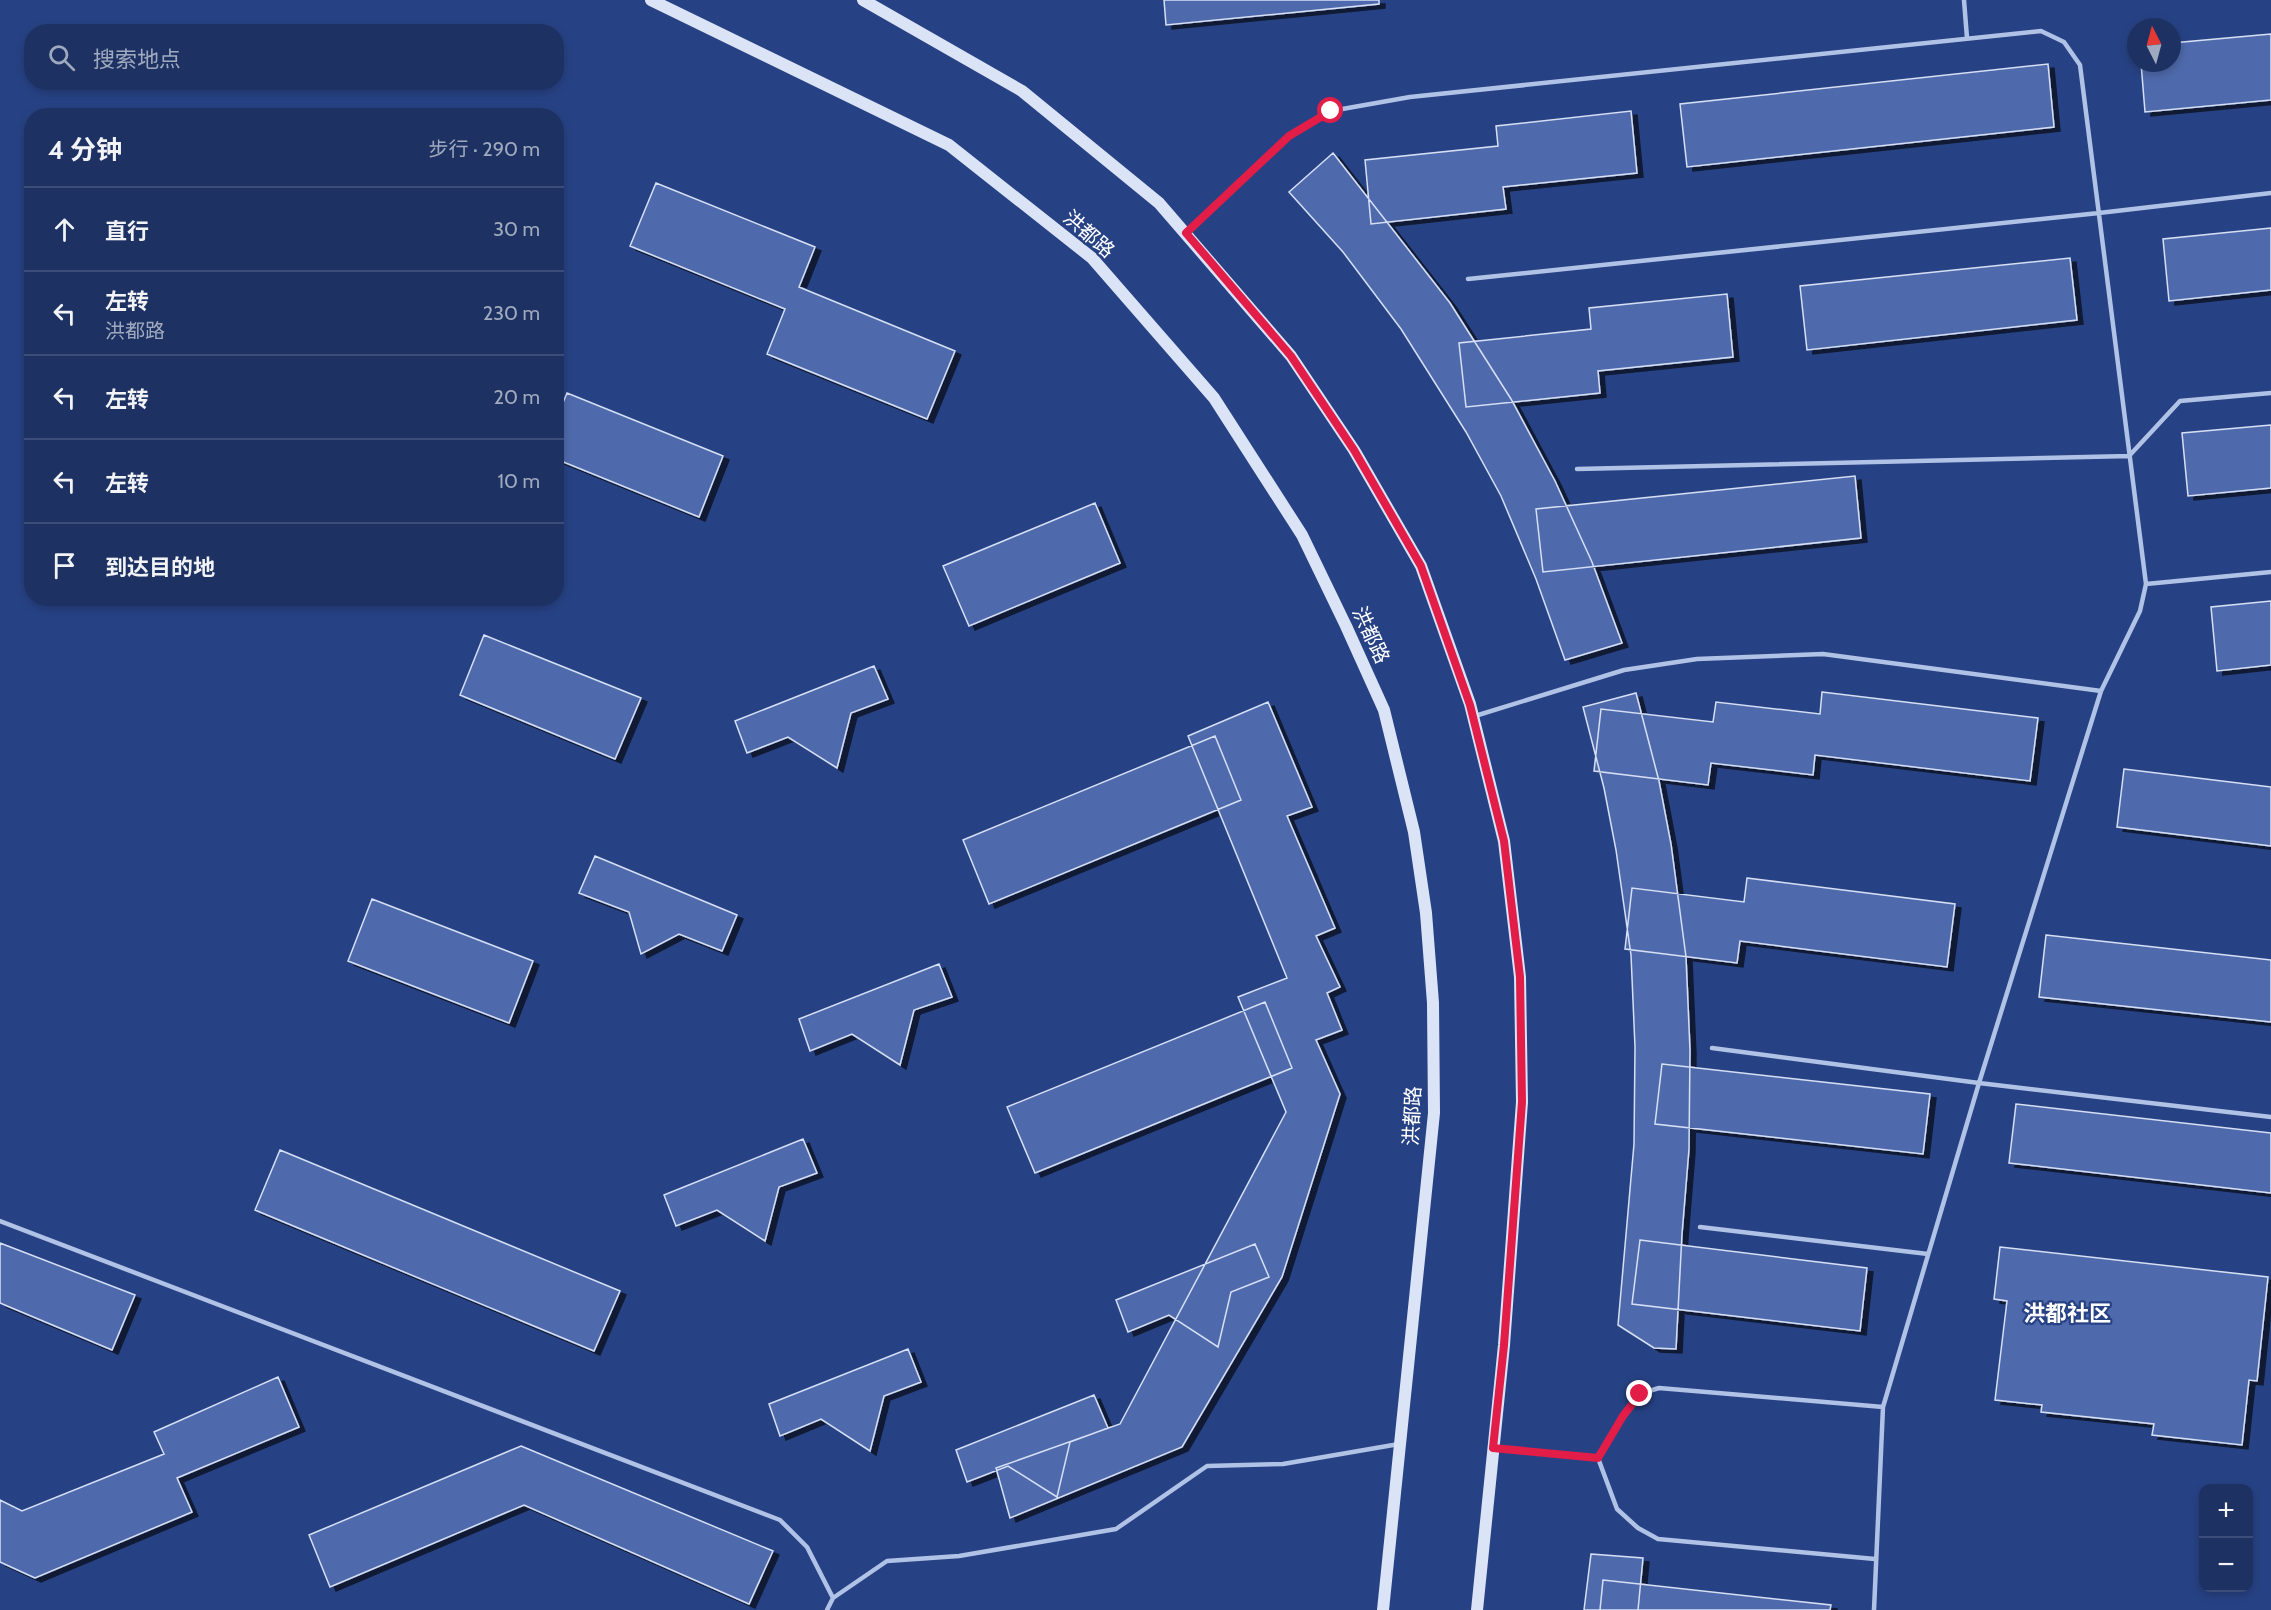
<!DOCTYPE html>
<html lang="zh">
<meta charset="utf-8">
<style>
:root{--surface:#1d3263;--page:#2a3e6c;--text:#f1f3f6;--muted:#a0aabe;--line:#3b4d78}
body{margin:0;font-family:Cabin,"Noto Sans SC",sans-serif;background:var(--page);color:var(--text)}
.controls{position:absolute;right:18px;bottom:18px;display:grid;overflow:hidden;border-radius:12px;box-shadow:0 3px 9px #0003}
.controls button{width:54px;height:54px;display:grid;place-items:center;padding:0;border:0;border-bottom:2px solid var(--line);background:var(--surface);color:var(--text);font:30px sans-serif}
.compass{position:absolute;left:2127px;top:18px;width:54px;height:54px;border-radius:50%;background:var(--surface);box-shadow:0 3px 9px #0003;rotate:354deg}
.stop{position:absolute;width:18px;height:18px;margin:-14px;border:4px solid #e11d48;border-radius:50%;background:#fff}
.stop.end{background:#e11d48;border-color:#fff;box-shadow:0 2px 6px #0008}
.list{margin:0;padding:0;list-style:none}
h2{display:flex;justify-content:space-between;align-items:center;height:78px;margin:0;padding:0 24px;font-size:26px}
h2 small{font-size:20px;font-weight:400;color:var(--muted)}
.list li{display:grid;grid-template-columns:39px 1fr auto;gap:18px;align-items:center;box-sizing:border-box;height:84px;padding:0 24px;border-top:2px solid var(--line)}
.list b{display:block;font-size:22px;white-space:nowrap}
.list p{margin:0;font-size:20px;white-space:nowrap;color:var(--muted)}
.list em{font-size:20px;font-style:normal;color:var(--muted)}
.icon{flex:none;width:33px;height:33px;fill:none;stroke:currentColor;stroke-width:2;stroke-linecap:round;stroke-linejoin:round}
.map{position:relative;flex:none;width:2271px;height:1610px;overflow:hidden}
.search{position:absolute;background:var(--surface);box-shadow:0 3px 9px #0003;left:24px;top:24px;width:540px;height:66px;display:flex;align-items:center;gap:15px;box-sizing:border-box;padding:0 21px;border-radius:24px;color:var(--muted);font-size:22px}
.panel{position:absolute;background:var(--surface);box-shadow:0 3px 9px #0003;left:24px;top:108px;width:540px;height:498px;border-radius:24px}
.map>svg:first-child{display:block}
</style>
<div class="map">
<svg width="2271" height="1610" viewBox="0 0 2271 1610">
<defs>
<filter id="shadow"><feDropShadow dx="6" dy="4" stdDeviation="0" flood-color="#0009"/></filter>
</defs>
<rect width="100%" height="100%" fill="#274284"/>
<!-- building -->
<path fill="#506bac" stroke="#d5dff6" stroke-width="1.5" filter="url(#shadow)" d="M 1164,0 L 1379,0 L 1379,4 L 1166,25 Z
M 2271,34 L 2271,100 L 2145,112 L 2141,63 L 2172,63 L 2172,43 Z
M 2048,64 L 2054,127 L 1687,167 L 1680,104 Z
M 1631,111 L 1637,173 L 1503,187 L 1506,209 L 1371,224 L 1365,160 L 1498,146 L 1496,126 Z
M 1333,153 L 1450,303 L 1511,399 L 1555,481 L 1592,562 L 1622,643 L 1565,660 L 1536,579 L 1501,496 L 1466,432 L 1401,329 L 1343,252 L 1289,192 Z
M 656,183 L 815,247 L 799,287 L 955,351 L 927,419 L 767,354 L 785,309 L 630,246 Z
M 2271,228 L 2271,290 L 2169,301 L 2163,239 Z
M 2070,258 L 2077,320 L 1807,350 L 1800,286 Z
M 1727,294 L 1733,357 L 1598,371 L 1600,393 L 1466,407 L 1459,343 L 1591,329 L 1589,308 Z
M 567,393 L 723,456 L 699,517 L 556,459 L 556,420 Z
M 2271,425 L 2271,488 L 2188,496 L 2182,433 Z
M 1855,476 L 1861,538 L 1543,572 L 1536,509 Z
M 1095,503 L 1120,563 L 969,626 L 943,566 Z
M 2271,601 L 2271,665 L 2217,671 L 2211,607 Z
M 484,635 L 641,698 L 615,759 L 460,695 Z
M 874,666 L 888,699 L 851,713 L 837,768 L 788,737 L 747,753 L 735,721 Z
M 1822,692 L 2038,718 L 2030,781 L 1815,755 L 1813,775 L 1711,763 L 1708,785 L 1594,771 L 1601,709 L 1713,722 L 1716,702 L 1820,714 Z
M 1636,693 L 1659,781 L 1671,844 L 1686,957 L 1690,1050 L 1689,1149 L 1682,1234 L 1676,1349 L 1654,1348 L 1618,1325 L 1634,1144 L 1635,1047 L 1631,955 L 1616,850 L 1604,788 L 1583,707 Z
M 1268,702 L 1312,807 L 1287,816 L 1335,928 L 1316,936 L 1340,987 L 1327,993 L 1342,1030 L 1316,1040 L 1340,1094 L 1282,1277 L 1182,1447 L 1010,1518 L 996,1468 L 1120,1424 L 1286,1112 L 1238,997 L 1287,978 L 1188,736 Z
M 1215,736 L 1241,800 L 989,904 L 963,840 Z
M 2124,769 L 2271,787 L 2271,846 L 2117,827 Z
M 595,856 L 737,915 L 722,951 L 679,934 L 641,954 L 629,912 L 579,893 Z
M 1747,878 L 1955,904 L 1947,967 L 1740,941 L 1737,963 L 1625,949 L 1632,888 L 1744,902 Z
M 372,899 L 533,961 L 509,1023 L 348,961 Z
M 2046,935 L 2271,960 L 2271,1022 L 2039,997 Z
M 939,964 L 952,997 L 914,1010 L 900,1065 L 852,1034 L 810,1051 L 799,1019 Z
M 1265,1002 L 1292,1068 L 1035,1173 L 1007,1107 Z
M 1662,1064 L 1930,1094 L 1923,1154 L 1655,1124 Z
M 2016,1104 L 2271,1133 L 2271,1193 L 2009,1163 Z
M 803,1139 L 817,1173 L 779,1187 L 765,1241 L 717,1210 L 676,1226 L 664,1195 Z
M 280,1150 L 620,1291 L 594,1351 L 255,1210 Z
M 1640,1240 L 1867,1268 L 1860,1331 L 1632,1304 Z
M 0,1243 L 135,1295 L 112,1350 L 0,1303 Z
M 1255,1244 L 1269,1277 L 1231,1292 L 1218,1347 L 1169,1315 L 1128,1332 L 1116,1300 Z
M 2000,1247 L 2268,1277 L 2257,1381 L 2249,1380 L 2242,1445 L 2152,1435 L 2154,1424 L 2041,1412 L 2042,1405 L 1995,1400 L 2007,1301 L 1994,1299 Z
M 908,1349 L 921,1382 L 884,1396 L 870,1451 L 821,1419 L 780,1436 L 769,1404 Z
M 278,1377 L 299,1427 L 177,1478 L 192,1512 L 35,1578 L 0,1562 L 0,1500 L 22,1511 L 164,1454 L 154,1432 Z
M 1094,1395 L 1108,1428 L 1070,1442 L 1057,1497 L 1008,1466 L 967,1482 L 956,1450 Z
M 521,1446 L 773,1551 L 749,1604 L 524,1505 L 330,1587 L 309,1535 Z
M 1591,1554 L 1643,1558 L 1638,1610 L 1584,1610 Z
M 1603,1580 L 1831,1605 L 1830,1610 L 1600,1610 Z"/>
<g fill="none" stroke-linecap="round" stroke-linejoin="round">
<!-- service -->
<path stroke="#b1c2e7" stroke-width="4.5" d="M 1964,0 L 1967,38
M 1186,233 L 1289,137 L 1331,111 L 1410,97 L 2041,31 L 2064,42 L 2080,65 L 2146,584 L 2140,611 L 2101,691 L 1979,1083 L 1883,1407 L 1874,1610
M 1468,279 L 2099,213 L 2271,193
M 1577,469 L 2129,456 L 2180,401 L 2271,393
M 2146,584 L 2271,572
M 1475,716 L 1624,670 L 1697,659 L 1823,654 L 2101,691
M 1712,1048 L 1979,1083 L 2271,1117
M 0,1221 L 780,1520 L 807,1547 L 833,1598
M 1700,1227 L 1928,1254
M 1496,1448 L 1598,1458 L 1623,1416 L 1639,1394 L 1659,1388 L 1883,1407
M 1598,1458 L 1617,1509 L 1638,1528 L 1658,1539 L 1875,1559
M 827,1610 L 833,1598 L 887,1561 L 959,1556 L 1116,1529 L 1207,1466 L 1283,1464 L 1399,1444"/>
<!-- secondary -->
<path stroke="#dbe3f7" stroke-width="12" d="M 651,0 L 949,145 L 1092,258 L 1214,398 L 1302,535 L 1346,626 L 1384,710 L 1414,832 L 1426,913 L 1433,1003 L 1434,1113 L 1383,1610
M 863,0 L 1022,91 L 1159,203 L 1291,356 L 1354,450 L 1421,566 L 1470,704 L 1504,841 L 1520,977 L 1522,1102 L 1504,1345 L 1477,1610"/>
</g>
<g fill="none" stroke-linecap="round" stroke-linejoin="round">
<!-- route -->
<path stroke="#e11d48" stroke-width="8" d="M 1331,111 L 1289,136 L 1186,233 L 1291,356 L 1354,450 L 1421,566 L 1470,705 L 1504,841 L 1520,977 L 1522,1102 L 1504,1345 L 1493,1448 L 1598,1458 L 1623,1416 L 1640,1394"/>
</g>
<g text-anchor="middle" stroke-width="4.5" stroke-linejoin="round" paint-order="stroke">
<!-- street labels -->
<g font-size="20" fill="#fff" stroke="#274284">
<text transform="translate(1089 234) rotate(41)" y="7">洪都路</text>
<text transform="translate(1371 635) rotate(65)" y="7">洪都路</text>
<text transform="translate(1412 1116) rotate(-87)" y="7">洪都路</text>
</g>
<!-- quarter labels -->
<g font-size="22" font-weight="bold" fill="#fff" stroke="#274284">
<text x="2067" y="1321">洪都社区</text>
</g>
</g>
</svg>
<div class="controls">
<button>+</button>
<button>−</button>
</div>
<svg class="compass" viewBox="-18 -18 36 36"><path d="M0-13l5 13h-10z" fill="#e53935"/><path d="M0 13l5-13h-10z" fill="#a0aabe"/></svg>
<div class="stop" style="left:1331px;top:111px"></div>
<div class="stop end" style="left:1640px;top:1394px"></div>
<div class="search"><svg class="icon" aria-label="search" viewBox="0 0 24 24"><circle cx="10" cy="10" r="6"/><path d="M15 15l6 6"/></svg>搜索地点</div>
<section class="panel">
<h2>4 分钟<small>步行 · 290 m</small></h2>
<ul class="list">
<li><svg class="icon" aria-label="ahead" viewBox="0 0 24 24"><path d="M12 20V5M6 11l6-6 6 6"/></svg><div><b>直行</b></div><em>30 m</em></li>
<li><svg class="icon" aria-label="left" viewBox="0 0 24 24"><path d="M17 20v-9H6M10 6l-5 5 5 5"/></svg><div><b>左转</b><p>洪都路</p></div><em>230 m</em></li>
<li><svg class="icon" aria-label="left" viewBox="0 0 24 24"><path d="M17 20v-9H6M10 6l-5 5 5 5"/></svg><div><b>左转</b></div><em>20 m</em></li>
<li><svg class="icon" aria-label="left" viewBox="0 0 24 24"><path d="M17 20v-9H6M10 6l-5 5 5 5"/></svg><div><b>左转</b></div><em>10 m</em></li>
<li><svg class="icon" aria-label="arrive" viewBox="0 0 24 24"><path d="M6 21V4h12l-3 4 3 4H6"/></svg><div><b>到达目的地</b></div></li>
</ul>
</section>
</div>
